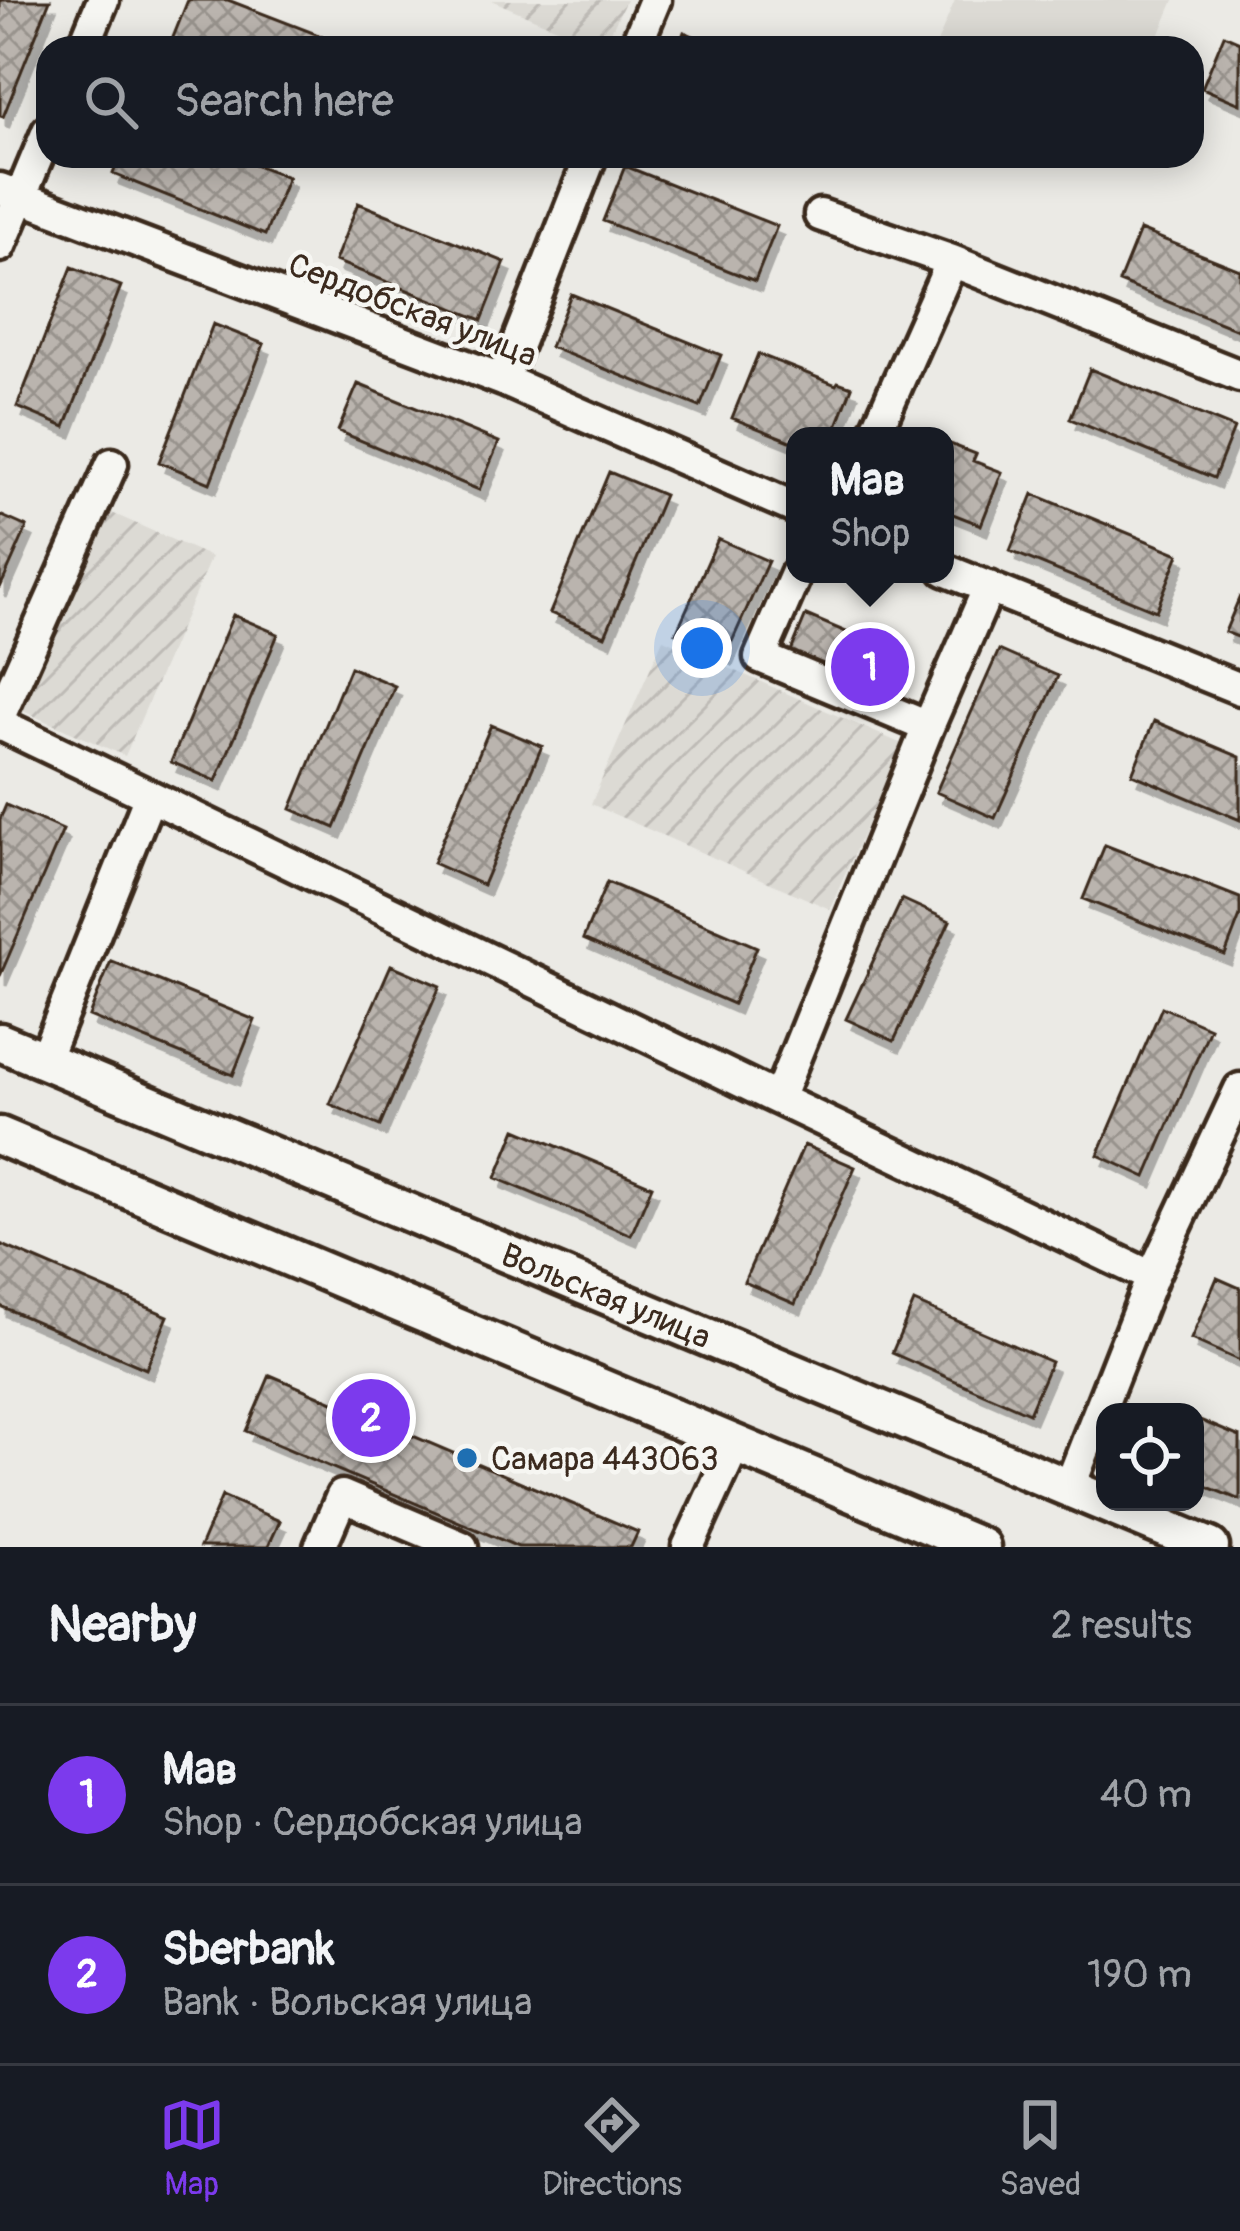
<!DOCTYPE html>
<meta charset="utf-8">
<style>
:root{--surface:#171b24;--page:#242831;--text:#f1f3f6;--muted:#9ea1a6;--line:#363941;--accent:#7c3aed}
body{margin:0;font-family:Pangolin,sans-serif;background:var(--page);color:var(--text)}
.controls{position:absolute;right:36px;bottom:36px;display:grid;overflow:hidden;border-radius:24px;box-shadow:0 6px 30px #0003}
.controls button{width:108px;height:108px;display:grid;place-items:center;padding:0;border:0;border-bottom:3px solid var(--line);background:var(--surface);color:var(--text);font:60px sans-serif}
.you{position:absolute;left:702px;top:648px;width:42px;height:42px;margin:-30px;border:9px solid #fff;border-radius:50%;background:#1a73e8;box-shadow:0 0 0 18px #1a73e833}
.badge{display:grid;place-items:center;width:78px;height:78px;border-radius:50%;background:var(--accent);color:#fff;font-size:39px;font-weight:700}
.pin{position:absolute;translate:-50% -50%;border:6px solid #fff;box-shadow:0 3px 12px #0006}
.popup{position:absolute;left:786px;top:427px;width:168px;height:156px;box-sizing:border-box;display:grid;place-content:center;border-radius:24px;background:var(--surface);filter:drop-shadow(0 3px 9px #0005);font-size:39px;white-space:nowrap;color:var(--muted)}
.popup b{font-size:45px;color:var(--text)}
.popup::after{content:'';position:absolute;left:50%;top:100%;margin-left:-24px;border:24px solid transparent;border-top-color:var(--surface)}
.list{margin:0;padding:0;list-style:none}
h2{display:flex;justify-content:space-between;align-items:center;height:156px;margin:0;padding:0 48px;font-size:51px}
h2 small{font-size:39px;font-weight:400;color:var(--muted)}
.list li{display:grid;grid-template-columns:78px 1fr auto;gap:36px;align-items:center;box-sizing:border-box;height:180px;padding:0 48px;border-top:3px solid var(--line)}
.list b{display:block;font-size:45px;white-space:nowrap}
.list p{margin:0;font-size:39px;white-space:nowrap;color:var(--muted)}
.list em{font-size:39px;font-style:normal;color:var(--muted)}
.icon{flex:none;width:66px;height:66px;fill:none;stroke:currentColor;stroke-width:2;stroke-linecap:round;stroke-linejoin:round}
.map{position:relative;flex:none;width:1240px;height:1547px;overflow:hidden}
.search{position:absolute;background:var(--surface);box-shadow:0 6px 30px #0003;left:36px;right:36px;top:36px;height:132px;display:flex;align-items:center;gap:30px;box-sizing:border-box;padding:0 42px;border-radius:36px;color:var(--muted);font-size:45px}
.sheet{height:516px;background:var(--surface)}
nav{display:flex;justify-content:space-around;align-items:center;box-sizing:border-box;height:168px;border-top:3px solid var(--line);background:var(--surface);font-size:33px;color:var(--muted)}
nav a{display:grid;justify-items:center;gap:6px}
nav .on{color:var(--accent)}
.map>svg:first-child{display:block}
</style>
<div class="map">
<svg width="1240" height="1547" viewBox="0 0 1240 1547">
<defs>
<pattern id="industrial-furrows" width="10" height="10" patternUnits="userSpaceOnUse" patternTransform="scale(3)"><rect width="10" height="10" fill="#dcdad4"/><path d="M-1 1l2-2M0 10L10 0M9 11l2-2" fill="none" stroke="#bebbb6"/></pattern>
<pattern id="building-cross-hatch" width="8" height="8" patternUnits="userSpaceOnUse" patternTransform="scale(3)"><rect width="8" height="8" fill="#bab4ae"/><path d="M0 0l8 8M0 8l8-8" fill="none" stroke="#98938d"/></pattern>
<filter id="shadow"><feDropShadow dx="6" dy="10" stdDeviation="0" flood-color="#0004"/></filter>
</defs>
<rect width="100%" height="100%" fill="#ebeae5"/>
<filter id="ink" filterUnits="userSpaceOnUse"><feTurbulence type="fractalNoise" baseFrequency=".00833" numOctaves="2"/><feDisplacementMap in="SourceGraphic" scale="24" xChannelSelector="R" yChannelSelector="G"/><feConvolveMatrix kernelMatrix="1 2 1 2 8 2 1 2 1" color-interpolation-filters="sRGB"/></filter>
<g filter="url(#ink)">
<!-- built -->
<path fill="#dcdad4" d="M 955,0 L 1174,0 L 1154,48 L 935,48 Z"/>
<!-- industrial -->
<path fill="url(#industrial-furrows)" d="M 491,0 L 626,0 L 603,48 Z
M 103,509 L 211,557 L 125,756 L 16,708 Z
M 663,639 L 902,744 L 830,909 L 591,804 Z"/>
<!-- building -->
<path fill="url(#building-cross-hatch)" stroke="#3b2a1e" stroke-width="3" filter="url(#shadow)" d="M 0,0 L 50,0 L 3,117 L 0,116 Z
M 188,0 L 228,0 L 342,44 L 340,48 L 177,48 L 170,45 Z
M 684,32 L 721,48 L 678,48 Z
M 1224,35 L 1240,42 L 1240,104 L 1202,88 Z
M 120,156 L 233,156 L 288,177 L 265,235 L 113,174 Z
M 625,166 L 777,226 L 755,281 L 603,221 Z
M 358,203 L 505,262 L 482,320 L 335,261 Z
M 1140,230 L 1240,270 L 1240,331 L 1119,282 Z
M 72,267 L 121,286 L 65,427 L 17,407 Z
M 571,294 L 721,355 L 700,407 L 550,347 Z
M 213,324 L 264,344 L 210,483 L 159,462 Z
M 758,354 L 836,385 L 838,382 L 852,387 L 833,436 L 795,436 L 795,443 L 732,418 Z
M 1090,369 L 1234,428 L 1214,478 L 1070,419 Z
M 358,384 L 499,442 L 479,490 L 338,431 Z
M 945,442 L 976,454 L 973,461 L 1002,472 L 981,525 L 945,511 Z
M 609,472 L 664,495 L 605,636 L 550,613 Z
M 1033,494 L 1179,554 L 1156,611 L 1010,551 Z
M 0,515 L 27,527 L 0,588 Z
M 718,539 L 768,561 L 726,655 L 676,633 Z
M 1240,596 L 1240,638 L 1225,632 Z
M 233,615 L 278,634 L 216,781 L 171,762 Z
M 806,615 L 905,657 L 888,698 L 789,656 Z
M 999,650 L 1058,676 L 995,818 L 936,792 Z
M 350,667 L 395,686 L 335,828 L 291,809 Z
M 1154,721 L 1240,757 L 1240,820 L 1132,774 Z
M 491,725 L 542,746 L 483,885 L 433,863 Z
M 6,805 L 63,830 L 0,976 L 0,819 Z
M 1105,845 L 1240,898 L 1240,916 L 1225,955 L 1083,899 Z
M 607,882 L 757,947 L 733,1004 L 583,939 Z
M 902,899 L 950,921 L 894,1041 L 846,1019 Z
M 111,961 L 255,1020 L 233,1075 L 89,1016 Z
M 391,965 L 440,986 L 380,1126 L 330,1104 Z
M 1162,1007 L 1210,1028 L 1146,1177 L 1098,1155 Z
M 516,1129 L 652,1186 L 631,1235 L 496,1178 Z
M 804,1145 L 855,1167 L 795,1304 L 744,1282 Z
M 0,1244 L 168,1316 L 146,1369 L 0,1306 Z
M 1217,1278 L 1240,1288 L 1240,1361 L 1191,1339 Z
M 914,1302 L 1051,1362 L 1029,1413 L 892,1353 Z
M 270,1375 L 638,1532 L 631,1547 L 518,1547 L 246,1431 Z
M 1195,1418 L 1240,1437 L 1240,1500 L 1195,1482 Z
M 222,1496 L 280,1521 L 268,1547 L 200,1547 Z"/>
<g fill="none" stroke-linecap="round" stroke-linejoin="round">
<defs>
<path id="minor" d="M 83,48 L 103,0
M 635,48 L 655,0
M 0,189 L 503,380 L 795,508
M 820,215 L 952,261
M 0,246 L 48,131
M 503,380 L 591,156
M 874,436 L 952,261 L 1240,376
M 945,570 L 1240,689
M 0,715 L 112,464
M 0,724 L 150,796
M 928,727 L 989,587
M 44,1060 L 150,796 L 778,1099 L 928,727 L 760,657 L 796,574
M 778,1099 L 1152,1277 L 1240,1089
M 1069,1488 L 1152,1277
M 320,1547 L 342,1496 L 462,1547
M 688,1547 L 735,1444"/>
<g id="major">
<path id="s1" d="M 0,1042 L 1210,1547"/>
<path d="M 0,1136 L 981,1547"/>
</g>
</defs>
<!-- minor casing -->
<use href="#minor" stroke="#3b2a1e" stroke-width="39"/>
<!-- major casing -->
<use href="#major" stroke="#3b2a1e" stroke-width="45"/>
<!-- minor -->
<use href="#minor" stroke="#f6f6f2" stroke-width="30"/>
<!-- major -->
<use href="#major" stroke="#f6f6f2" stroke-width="36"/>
</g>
</g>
<!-- markers -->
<circle fill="#1f6fb2" stroke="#f6f6f2" stroke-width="4.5" cx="467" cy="1458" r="12"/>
<g text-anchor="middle" stroke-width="9" stroke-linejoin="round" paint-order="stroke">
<!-- street labels -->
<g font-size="33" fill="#3b2a1e" stroke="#f6f6f2">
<text transform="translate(413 309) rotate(21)" y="12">Сердобская улица</text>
<text dy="12" stroke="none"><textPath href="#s1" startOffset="657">Вольская улица</textPath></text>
</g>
<!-- poi labels -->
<g font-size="33" fill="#3b2a1e" stroke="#f6f6f2" text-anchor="start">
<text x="491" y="1470">Самара 443063</text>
</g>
</g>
</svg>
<div class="controls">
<button><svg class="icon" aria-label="locate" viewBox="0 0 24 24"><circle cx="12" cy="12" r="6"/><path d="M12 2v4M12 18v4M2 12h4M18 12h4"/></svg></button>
</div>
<div class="you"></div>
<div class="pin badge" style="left:870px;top:667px">1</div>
<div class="popup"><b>Мав</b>Shop</div>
<div class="pin badge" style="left:371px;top:1418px">2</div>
<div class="search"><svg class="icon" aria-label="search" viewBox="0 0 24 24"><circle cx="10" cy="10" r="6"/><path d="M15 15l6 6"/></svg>Search here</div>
</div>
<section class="sheet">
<h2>Nearby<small>2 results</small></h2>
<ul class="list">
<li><span class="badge">1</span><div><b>Мав</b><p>Shop · Сердобская улица</p></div><em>40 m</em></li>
<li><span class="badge">2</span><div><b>Sberbank</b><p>Bank · Вольская улица</p></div><em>190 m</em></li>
</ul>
</section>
<nav>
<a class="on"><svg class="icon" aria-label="map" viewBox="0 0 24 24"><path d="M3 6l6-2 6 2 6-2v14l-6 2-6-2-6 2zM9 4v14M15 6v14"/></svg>Map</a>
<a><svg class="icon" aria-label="directions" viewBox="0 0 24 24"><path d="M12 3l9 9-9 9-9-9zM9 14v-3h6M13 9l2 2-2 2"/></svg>Directions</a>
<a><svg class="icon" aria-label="saved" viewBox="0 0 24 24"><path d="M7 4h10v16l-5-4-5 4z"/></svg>Saved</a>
</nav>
